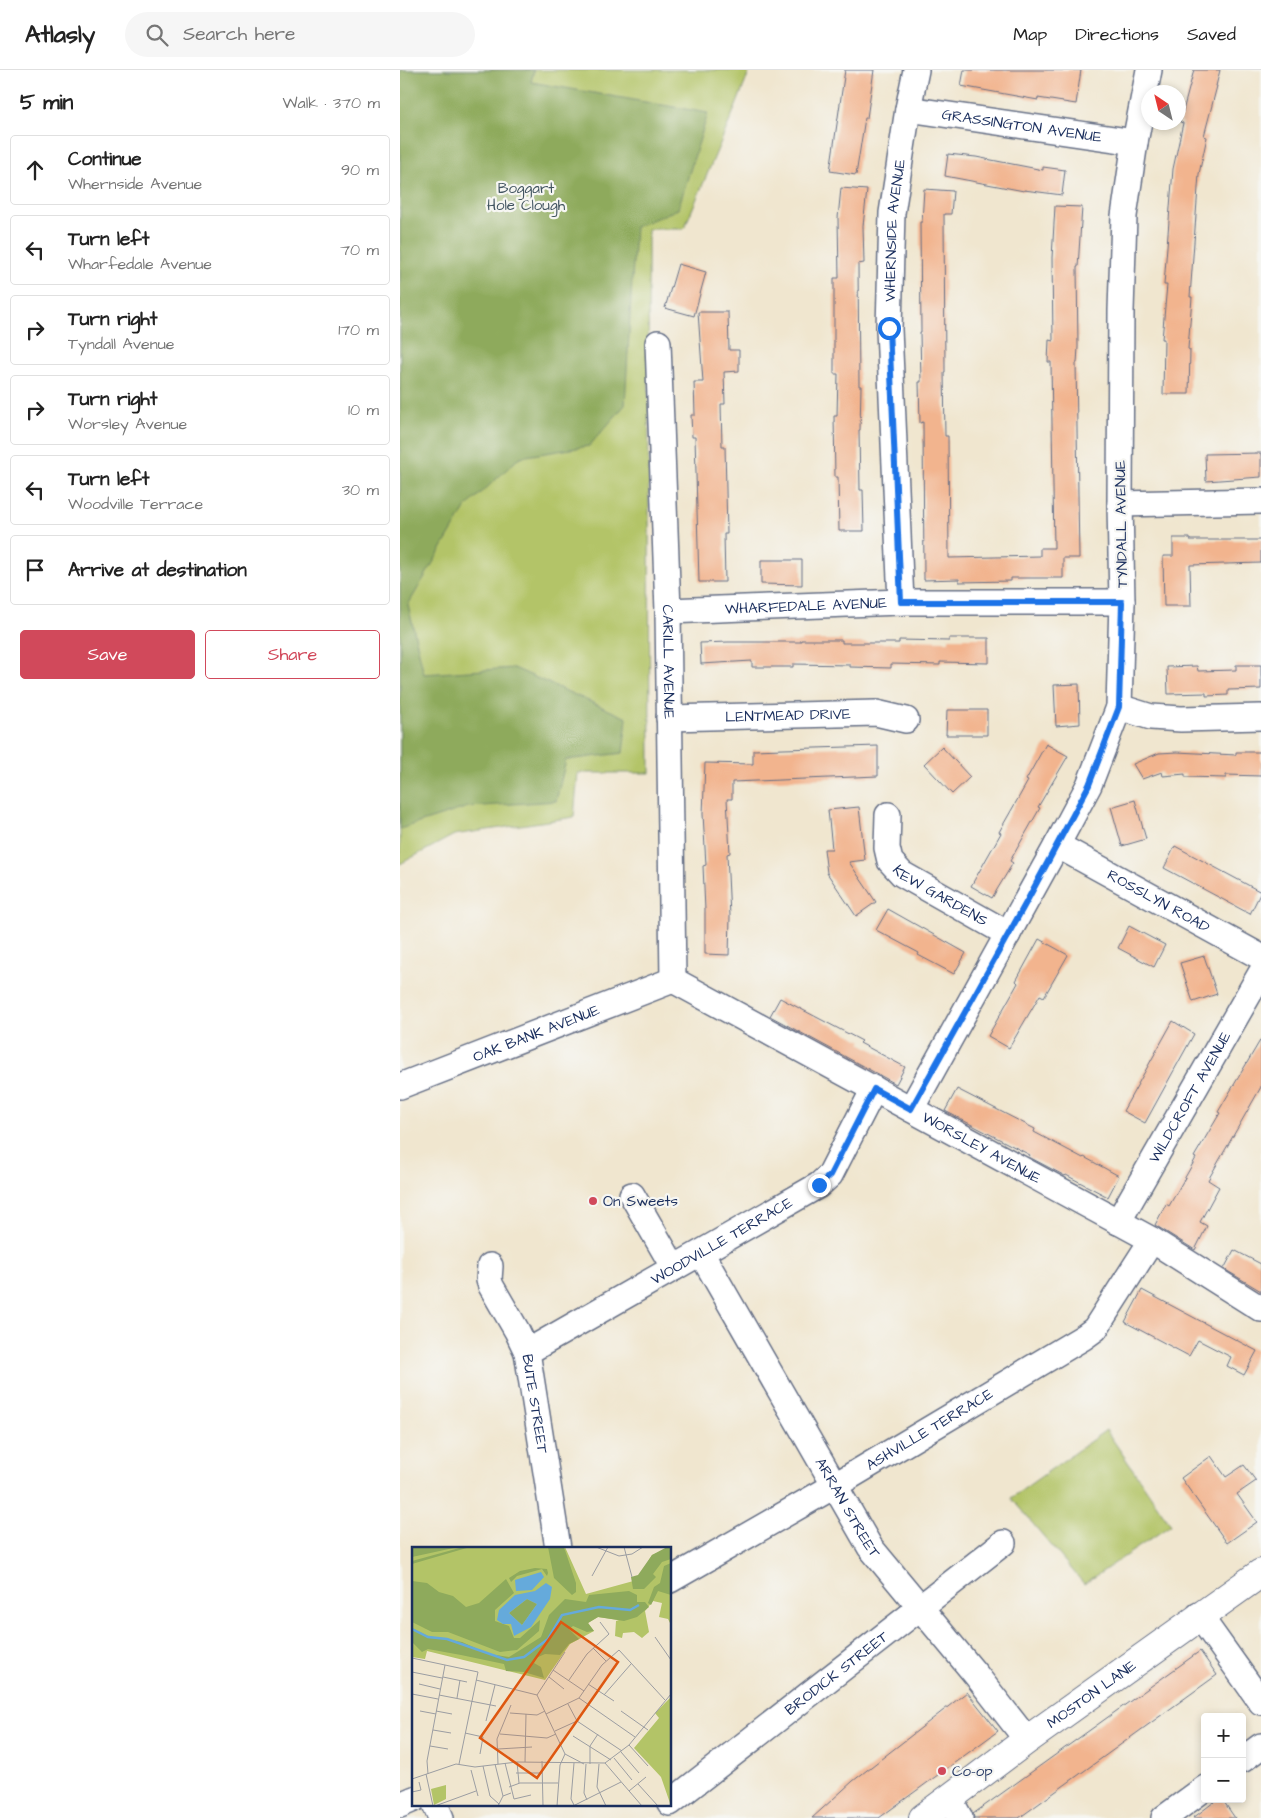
<!DOCTYPE html>
<meta charset="utf-8">
<style>
:root{--surface:#fff;--page:#f6f6f6;--text:#222;--muted:#767676;--line:#e0e0e0;--accent:#d1495b}
body{margin:0;font-family:"Architects Daughter",sans-serif;background:var(--page);color:var(--text)}
.controls{position:absolute;right:15px;bottom:15px;display:grid;overflow:hidden;border-radius:5px;box-shadow:0 2px 8px #0003}
.controls button{width:45px;height:45px;display:grid;place-items:center;padding:0;border:0;border-bottom:1px solid var(--line);background:var(--surface);color:var(--text);font:25px sans-serif}
.compass{position:absolute;left:741px;top:15px;width:45px;height:45px;border-radius:50%;background:var(--surface);box-shadow:0 2px 8px #0003;rotate:325deg}
.stop{position:absolute;width:15px;height:15px;margin:-11px;border:4px solid #1a73e8;border-radius:50%;background:#fff}
.stop.end{background:#1a73e8;border-color:#fff;box-shadow:0 1px 5px #0008}
.list{margin:0;padding:0;list-style:none}
h2{display:flex;justify-content:space-between;align-items:center;height:65px;margin:0;padding:0 20px;font-size:21px}
h2 small{font-size:16px;font-weight:400;color:var(--muted)}
.list li{display:grid;grid-template-columns:32px 1fr auto;gap:15px;align-items:center;box-sizing:border-box;height:70px;margin:0 10px 10px;padding:0 10px;border:1px solid var(--line);border-radius:5px}
.list b{display:block;font-size:19px;white-space:nowrap}
.list p{margin:0;font-size:16px;white-space:nowrap;color:var(--muted)}
.list em{font-size:16px;font-style:normal;color:var(--muted)}
.actions{display:flex;gap:10px;padding:15px 20px}
.actions a{flex:1;padding:11px 0;border:1px solid var(--accent);border-radius:5px;text-align:center;font-size:18px;color:var(--accent)}
.actions .main{background:var(--accent);color:#fff}
.icon{flex:none;width:28px;height:28px;fill:none;stroke:currentColor;stroke-width:2;stroke-linecap:round;stroke-linejoin:round}
.map{position:relative;flex:none;width:861px;height:1748px;overflow:hidden}
header{display:flex;align-items:center;gap:30px;box-sizing:border-box;height:70px;padding:0 25px;background:var(--surface);border-bottom:1px solid var(--line)}
header strong{font-size:24px}
nav{display:flex;gap:28px;margin-inline-start:auto;font-size:18px}
.search{width:350px;height:45px;background:var(--page);display:flex;align-items:center;gap:12px;box-sizing:border-box;padding:0 18px;border-radius:28px;color:var(--muted);font-size:19px}
main{display:flex}
aside{flex:1;background:var(--surface)}
.map>svg:first-child{display:block}
</style>
<header>
<strong>Atlasly</strong>
<div class="search"><svg class="icon" aria-label="search" viewBox="0 0 24 24"><circle cx="10" cy="10" r="6"/><path d="M15 15l6 6"/></svg>Search here</div>
<nav><a>Map</a><a>Directions</a><a>Saved</a></nav>
</header>
<main>
<aside>
<h2>5 min<small>Walk · 370 m</small></h2>
<ul class="list">
<li><svg class="icon" aria-label="ahead" viewBox="0 0 24 24"><path d="M12 20V5M6 11l6-6 6 6"/></svg><div><b>Continue</b><p>Whernside Avenue</p></div><em>90 m</em></li>
<li><svg class="icon" aria-label="left" viewBox="0 0 24 24"><path d="M17 20v-9H6M10 6l-5 5 5 5"/></svg><div><b>Turn left</b><p>Wharfedale Avenue</p></div><em>70 m</em></li>
<li><svg class="icon" aria-label="right" viewBox="0 0 24 24"><path d="M7 20v-9h11M14 6l5 5-5 5"/></svg><div><b>Turn right</b><p>Tyndall Avenue</p></div><em>170 m</em></li>
<li><svg class="icon" aria-label="right" viewBox="0 0 24 24"><path d="M7 20v-9h11M14 6l5 5-5 5"/></svg><div><b>Turn right</b><p>Worsley Avenue</p></div><em>10 m</em></li>
<li><svg class="icon" aria-label="left" viewBox="0 0 24 24"><path d="M17 20v-9H6M10 6l-5 5 5 5"/></svg><div><b>Turn left</b><p>Woodville Terrace</p></div><em>30 m</em></li>
<li><svg class="icon" aria-label="arrive" viewBox="0 0 24 24"><path d="M6 21V4h12l-3 4 3 4H6"/></svg><div><b>Arrive at destination</b></div></li>
</ul>
<div class="actions"><a class="main">Save</a><a>Share</a></div>
</aside>
<div class="map">
<svg width="861" height="1748" viewBox="0 0 861 1748">
<rect width="100%" height="100%" fill="#f6f6f2"/>
<filter id="ink" filterUnits="userSpaceOnUse"><feTurbulence type="fractalNoise" baseFrequency=".02" numOctaves="2"/><feDisplacementMap in="SourceGraphic" scale="10" xChannelSelector="R" yChannelSelector="G"/><feConvolveMatrix kernelMatrix="1 2 1 2 8 2 1 2 1" color-interpolation-filters="sRGB"/></filter>
<filter id="wash" filterUnits="userSpaceOnUse"><feTurbulence type="fractalNoise" baseFrequency=".0096" numOctaves="4" result="noise"/><feDisplacementMap in="SourceGraphic" scale="20" xChannelSelector="R" yChannelSelector="G"/><feGaussianBlur stdDeviation="1.12" result="paint"/><feColorMatrix in="noise" values="0 0 0 0 0 0 0 0 0 0 0 0 0 0 0 0 0 1.4 0 .05"/><feComposite in="paint" operator="in"/></filter>
<g filter="url(#wash)">
<rect width="100%" height="100%" fill="#f0e6cf"/>
<!-- green -->
<path fill="#b3c467" stroke="#677a62" d="M 0,0 L 350,0 L 336,36 L 284,159 L 248,159 L 250,703 L 178,703 L 174,747 L 54,765 L 0,794 Z
M 706,1360 L 771,1455 L 684,1514 L 611,1428 Z"/>
<!-- forest -->
<path fill="#8eaa5c" stroke="#546c5d" d="M 0,0 L 134,0 L 131,12 L 308,43 L 278,139 L 235,157 L 225,335 L 189,376 L 120,387 L 66,437 L 8,535 L 24,604 L 114,598 L 227,648 L 223,683 L 166,690 L 156,731 L 68,737 L 0,759 Z"/>
<g id="blocks">
<!-- building -->
<path fill="#f2b48e" d="M 445,0 L 474,0 L 467,48 L 465,48 L 456,105 L 430,101 Z
M 564,0 L 681,0 L 676,34 L 638,28 L 638,30 L 561,16 Z
M 794,0 L 820,0 L 816,16 L 817,16 L 804,66 L 807,67 L 799,104 L 790,227 L 792,227 L 788,279 L 790,280 L 789,324 L 763,324 L 764,269 L 762,269 L 767,215 L 764,215 L 773,99 L 783,53 L 780,52 Z
M 548,84 L 576,87 L 643,100 L 643,97 L 665,100 L 662,125 L 624,120 L 624,121 L 545,106 Z
M 441,118 L 467,120 L 463,156 L 464,193 L 458,194 L 459,316 L 461,316 L 460,360 L 459,360 L 460,420 L 463,420 L 464,461 L 439,461 L 438,407 L 435,407 L 434,346 L 437,346 L 438,304 L 434,304 L 434,208 L 439,208 L 438,148 Z
M 524,119 L 553,121 L 551,144 L 544,144 L 545,302 L 544,302 L 545,366 L 548,366 L 549,488 L 640,486 L 640,478 L 654,478 L 651,292 L 648,292 L 649,270 L 653,271 L 652,188 L 655,136 L 682,137 L 678,197 L 677,197 L 678,277 L 677,293 L 676,293 L 679,488 L 663,488 L 663,508 L 611,508 L 611,511 L 559,512 L 559,509 L 524,510 L 523,352 L 520,353 L 519,312 L 521,312 L 520,262 L 521,262 L 520,152 L 522,152 Z
M 278,194 L 306,202 L 294,246 L 265,238 Z
M 298,242 L 328,242 L 329,280 L 339,280 L 339,301 L 324,302 L 325,334 L 321,334 L 322,376 L 325,376 L 327,464 L 324,464 L 325,512 L 299,512 L 295,367 L 292,367 L 291,345 L 295,345 L 294,312 L 303,312 Z
M 861,383 L 861,407 L 806,411 L 805,384 Z
M 773,468 L 790,468 L 790,470 L 861,470 L 861,493 L 790,495 L 791,536 L 764,536 L 763,486 L 773,486 Z
M 361,490 L 402,490 L 402,515 L 361,514 Z
M 549,568 L 589,568 L 589,593 L 540,592 L 540,595 L 491,594 L 491,598 L 450,597 L 450,595 L 393,594 L 393,597 L 352,597 L 352,591 L 301,594 L 300,573 L 328,572 L 401,572 L 401,570 L 442,570 L 442,573 L 499,573 L 499,570 L 549,571 Z
M 836,595 L 861,595 L 861,619 L 828,620 L 828,625 L 806,626 L 806,623 L 768,624 L 767,597 L 797,596 L 798,601 L 836,600 Z
M 679,614 L 680,654 L 656,656 L 654,615 Z
M 547,640 L 587,640 L 587,665 L 546,665 Z
M 646,674 L 668,686 L 638,737 L 640,738 L 610,791 L 613,793 L 592,828 L 571,816 L 601,763 L 599,762 L 628,711 L 626,710 Z
M 478,676 L 478,706 L 332,712 L 332,729 L 327,729 L 330,783 L 327,784 L 330,846 L 329,885 L 305,884 L 305,840 L 303,796 L 306,795 L 303,744 L 305,693 L 353,694 L 353,680 Z
M 542,677 L 570,707 L 552,724 L 524,694 Z
M 777,682 L 836,685 L 836,682 L 861,682 L 861,706 L 826,705 L 826,708 L 785,707 L 785,704 L 763,706 L 762,702 L 742,709 L 733,694 L 759,683 Z
M 735,730 L 746,769 L 722,776 L 711,737 Z
M 459,737 L 465,790 L 449,792 L 476,832 L 456,846 L 427,803 L 424,779 L 432,779 L 428,740 Z
M 775,776 L 861,822 L 850,844 L 764,798 Z
M 488,839 L 566,883 L 554,904 L 518,885 L 519,883 L 476,860 Z
M 729,856 L 765,875 L 754,897 L 718,878 Z
M 639,869 L 668,885 L 644,927 L 640,925 L 609,978 L 588,966 L 618,913 L 616,911 Z
M 804,886 L 817,924 L 793,932 L 780,893 Z
M 380,928 L 462,971 L 460,973 L 505,997 L 496,1014 L 370,946 Z
M 773,951 L 794,964 L 745,1053 L 723,1041 Z
M 861,969 L 861,1017 L 808,1110 L 819,1117 L 800,1152 L 807,1156 L 795,1180 L 755,1155 L 766,1134 L 769,1136 L 796,1088 L 794,1087 L 820,1043 L 818,1042 Z
M 557,1019 L 635,1059 L 634,1062 L 683,1088 L 684,1087 L 719,1106 L 708,1127 L 666,1105 L 665,1106 L 629,1087 L 630,1085 L 545,1041 Z
M 834,1180 L 861,1194 L 861,1221 L 824,1199 Z
M 742,1220 L 857,1281 L 844,1305 L 827,1296 L 831,1287 L 798,1270 L 789,1286 L 725,1252 Z
M 811,1386 L 826,1407 L 844,1395 L 856,1411 L 837,1424 L 857,1452 L 827,1473 L 781,1408 Z
M 800,1581 L 817,1605 L 619,1748 L 574,1748 L 573,1744 Z
M 567,1622 L 598,1661 L 479,1748 L 412,1748 L 453,1711 Z
M 818,1729 L 822,1729 L 835,1748 L 793,1748 Z"/>
</g>
</g>
<g filter="url(#ink)">
<use href="#blocks" fill-opacity="0" stroke="#666f86" stroke-width="1"/>
<g fill="none" stroke-linecap="round" stroke-linejoin="round">
<defs>
<g id="minor">
<path id="s1" d="M 508,39 L 735,72"/>
<path id="s2" d="M 258,273 L 268,541 L 273,910"/>
<path d="M 720,434 L 861,431"/>
<path id="s3" d="M 501,532 L 489,259 L 492,143 L 508,39 L 516,0"/>
<path id="s4" d="M 268,541 L 501,532 L 722,532"/>
<path d="M 719,637 L 751,647 L 781,649 L 861,647"/>
<path id="s5" d="M 269,648 L 476,643 L 506,650"/>
<path id="s6" d="M 488,745 L 487,778 L 490,791 L 502,804 L 608,864"/>
<path id="s7" d="M 657,775 L 861,887"/>
<path id="s8" d="M 273,910 L 752,1170 L 861,1239"/>
<path id="s9" d="M 0,1016 L 273,910"/>
<path d="M 511,1039 L 657,775 L 689,715 L 719,637 L 722,532 L 720,434 L 721,241 L 724,146 L 735,72 L 749,0"/>
<path d="M 232,1125 L 274,1198"/>
<path id="s10" d="M 718,1152 L 861,903"/>
<path id="s11" d="M 301,1183 L 470,1477 L 577,1606 L 627,1670"/>
<path id="s12" d="M 90,1196 L 89,1210 L 91,1216 L 117,1261 L 127,1282 L 158,1478"/>
<path id="s13" d="M 127,1282 L 419,1115 L 430,1105 L 474,1019"/>
<path id="s14" d="M 270,1510 L 434,1416 L 684,1267 L 695,1259 L 752,1170"/>
<path d="M 799,1545 L 861,1632"/>
<path d="M 842,1690 L 861,1676"/>
<path d="M 549,1728 L 560,1748"/>
<path id="s15" d="M 270,1733 L 603,1473"/>
<path d="M 35,1734 L 41,1748"/>
<path d="M 0,1735 L 14,1729"/>
<path d="M 764,1748 L 805,1718"/>
</g>
<g id="tertiary">
<path id="s16" d="M 523,1748 L 627,1670 L 861,1503"/>
</g>
</defs>
<!-- minor casing -->
<use href="#minor" stroke="#666f86" stroke-width="28"/>
<!-- tertiary casing -->
<use href="#tertiary" stroke="#666f86" stroke-width="30"/>
<!-- minor -->
<use href="#minor" stroke="#fff" stroke-width="25"/>
<!-- tertiary -->
<use href="#tertiary" stroke="#fff" stroke-width="28"/>
</g>
</g>
<g fill="none" stroke-linecap="round" stroke-linejoin="round" filter="url(#ink)">
<!-- route -->
<path stroke="#1a73e8" stroke-width="6" d="M 419,1115 L 430,1105 L 474,1019 L 511,1039 L 628,829 L 689,715 L 719,637 L 722,532 L 501,532 L 489,258"/>
</g>
<!-- markers -->
<g fill="#d1495b" stroke="#f6f6f2" stroke-width="2">
<circle cx="193" cy="1131" r="5"/>
<circle cx="542" cy="1701" r="5"/>
</g>
<g text-anchor="middle" stroke-width="4.5" stroke-linejoin="round" paint-order="stroke">
<!-- street labels -->
<g font-size="15" fill="#1b2f5e" stroke="#f6f6f2">
<text dy="5" stroke="none"><textPath href="#s1" startOffset="115">GRASSINGTON AVENUE</textPath></text>
<text dy="5" stroke="none"><textPath href="#s3" startOffset="372">WHERNSIDE AVENUE</textPath></text>
<text transform="translate(721 454) rotate(-91)" y="5">TYNDALL AVENUE</text>
<text dy="5" stroke="none"><textPath href="#s4" startOffset="138">WHARFEDALE AVENUE</textPath></text>
<text dy="5" stroke="none"><textPath href="#s2" startOffset="319">CARILL AVENUE</textPath></text>
<text dy="5" stroke="none"><textPath href="#s5" startOffset="119">LENTMEAD DRIVE</textPath></text>
<text dy="5" stroke="none"><textPath href="#s6" startOffset="108">KEW GARDENS</textPath></text>
<text dy="5" stroke="none"><textPath href="#s7" startOffset="116">ROSSLYN ROAD</textPath></text>
<text dy="5" stroke="none"><textPath href="#s9" startOffset="146">OAK BANK AVENUE</textPath></text>
<text dy="5" stroke="none"><textPath href="#s10" startOffset="144">WILDCROFT AVENUE</textPath></text>
<text dy="5" stroke="none"><textPath href="#s8" startOffset="351">WORSLEY AVENUE</textPath></text>
<text dy="5" stroke="none"><textPath href="#s13" startOffset="224">WOODVILLE TERRACE</textPath></text>
<text dy="5" stroke="none"><textPath href="#s12" startOffset="148">BUTE STREET</textPath></text>
<text dy="5" stroke="none"><textPath href="#s14" startOffset="300">ASHVILLE TERRACE</textPath></text>
<text dy="5" stroke="none"><textPath href="#s11" startOffset="294">ARRAN STREET</textPath></text>
<text dy="5" stroke="none"><textPath href="#s15" startOffset="211">BRODICK STREET</textPath></text>
<text dy="5" stroke="none"><textPath href="#s16" startOffset="209">MOSTON LANE</textPath></text>
</g>
<!-- park labels -->
<g font-size="15" fill="#415460" stroke="#f6f6f2">
<text x="126" y="123">Boggart<tspan x="126" dy="17">Hole Clough</tspan></text>
</g>
<!-- poi labels -->
<g font-size="15" fill="#1b2f5e" stroke="#f6f6f2" text-anchor="start">
<text x="203" y="1136">On Sweets</text>
<text x="552" y="1706">Co-op</text>
</g>
</g>
<!-- overview -->
<g transform="translate(12 1477)">
<rect width="259" height="259" fill="#f0e6cf"/>
<path d="M 0,0 L 153,0 L 174,47 L 225,33 L 240,8 L 259,0 L 259,78 L 256,72 L 247,70 L 250,56 L 241,54 L 233,64 L 237,85 L 230,91 L 222,85 L 211,86 L 210,91 L 203,89 L 204,74 L 207,73 L 186,70 L 176,76 L 182,84 L 158,97 L 133,133 L 15,104 L 13,112 L 0,110 ZM 259,150 L 259,259 L 249,230 L 222,201 L 247,171 L 243,166 ZM 34,238 L 34,252 L 22,258 L 19,242 Z" fill="#b3c467"/>
<path d="M 0,0 L 46,0 L 0,10 ZM 51,0 L 58,0 L 0,17 L 0,14 ZM 136,0 L 151,0 L 153,3 L 164,36 L 164,45 L 160,48 L 142,31 ZM 255,0 L 259,0 L 259,12 L 250,15 L 241,27 L 244,30 L 232,42 L 221,42 L 219,30 L 226,28 L 240,8 ZM 259,16 L 259,48 L 246,44 L 239,58 L 236,56 L 242,40 L 248,36 L 252,19 ZM 123,21 L 135,22 L 136,26 L 135,29 L 130,22 L 105,29 L 99,35 L 97,31 L 108,24 ZM 94,32 L 102,46 L 83,63 L 83,74 L 97,79 L 102,91 L 108,91 L 128,73 L 127,84 L 105,103 L 88,105 L 36,85 L 20,85 L 0,75 L 0,34 L 15,36 L 27,45 L 41,49 L 54,60 L 67,56 ZM 217,44 L 225,48 L 225,55 L 233,55 L 237,60 L 225,70 L 212,74 L 186,70 L 176,76 L 182,84 L 175,85 L 161,79 L 157,82 L 167,92 L 157,97 L 148,108 L 133,107 L 124,111 L 122,116 L 129,120 L 132,131 L 112,125 L 94,124 L 92,117 L 49,108 L 16,102 L 10,105 L 0,95 L 0,81 L 16,89 L 50,95 L 77,107 L 97,110 L 129,90 L 137,68 L 153,52 L 174,55 L 177,48 ZM 115,52 L 125,57 L 110,78 L 97,66 Z" fill="#8eaa5c"/>
<path d="M 129,25 L 132,30 L 120,43 L 104,44 L 103,33 ZM 134,36 L 140,40 L 138,52 L 119,80 L 102,89 L 99,77 L 91,77 L 85,73 L 87,63 L 103,48 L 123,44 ZM 115,52 L 125,57 L 110,78 L 97,66 Z" fill="#65aadb" fill-rule="evenodd"/>
<path fill="none" stroke="#65aadb" stroke-width="2.5" d="M 0,82 L 16,90 L 35,92 L 95,113 L 112,110 L 136,92 L 150,68 L 187,60 L 218,63 L 227,58"/>
<path fill="none" stroke="#9b9da2" stroke-width="1" d="M 184,0 L 207,9 L 220,7 L 231,0M 212,0 L 220,30M 180,29 L 196,0M 243,90 L 259,113M 181,101 L 194,114M 0,111 L 66,125 L 47,217M 141,123 L 172,144M 0,125 L 30,131M 31,130 L 55,135M 137,130 L 152,142M 64,133 L 125,148M 157,133 L 175,107 L 197,87 L 188,75M 7,137 L 28,142M 176,137 L 202,154M 0,147 L 26,152M 27,148 L 84,159M 125,148 L 153,207 L 148,218 L 145,259M 125,148 L 153,105M 192,148 L 219,117M 45,151 L 48,133M 167,151 L 223,190M 156,157 L 165,174 L 210,204M 8,164 L 24,167M 24,164 L 40,167M 209,164 L 236,183M 98,166 L 125,168 L 133,164M 134,167 L 167,151 L 190,118 L 207,103 L 253,153M 74,174 L 83,138M 21,183 L 39,186M 143,184 L 165,174M 53,186 L 71,190 L 68,207M 88,187 L 135,191 L 144,187M 161,189 L 199,213M 217,198 L 236,219M 18,199 L 36,202M 86,202 L 120,200M 209,205 L 227,226M 153,207 L 172,217M 202,211 L 220,233M 130,214 L 131,259M 105,215 L 107,236M 113,215 L 114,167M 93,216 L 102,252 L 119,248M 193,216 L 230,259M 83,217 L 91,249M 86,217 L 85,192 L 99,158M 174,217 L 172,246 L 175,253M 178,217 L 178,199 L 186,187M 187,217 L 185,240 L 194,259M 71,219 L 78,249 L 87,257M 59,223 L 66,249M 104,226 L 130,226M 14,227 L 21,259M 16,227 L 15,214 L 33,118M 0,232 L 44,217 L 63,220 L 105,215 L 193,216 L 217,198 L 259,147M 226,237 L 246,259M 97,240 L 108,236 L 146,236M 217,244 L 234,230M 0,245 L 9,243 L 7,235M 162,258 L 159,252 L 162,216M 23,259 L 64,244M 86,259 L 91,249 L 99,246M 161,259 L 209,235"/>
<path fill="#de5710" fill-opacity="0.15" stroke="#de5710" stroke-width="2.5" d="M 149,75 L 206,115 L 125,231 L 68,191 Z"/>
<rect width="259" height="259" fill="none" stroke="#1b2f5e" stroke-width="2.5"/>
</g>
</svg>
<div class="controls">
<button>+</button>
<button>−</button>
</div>
<svg class="compass" viewBox="-18 -18 36 36"><path d="M0-13l5 13h-10z" fill="#e53935"/><path d="M0 13l5-13h-10z" fill="#767676"/></svg>
<div class="stop" style="left:489px;top:258px"></div>
<div class="stop end" style="left:419px;top:1115px"></div>
</div>
</main>
